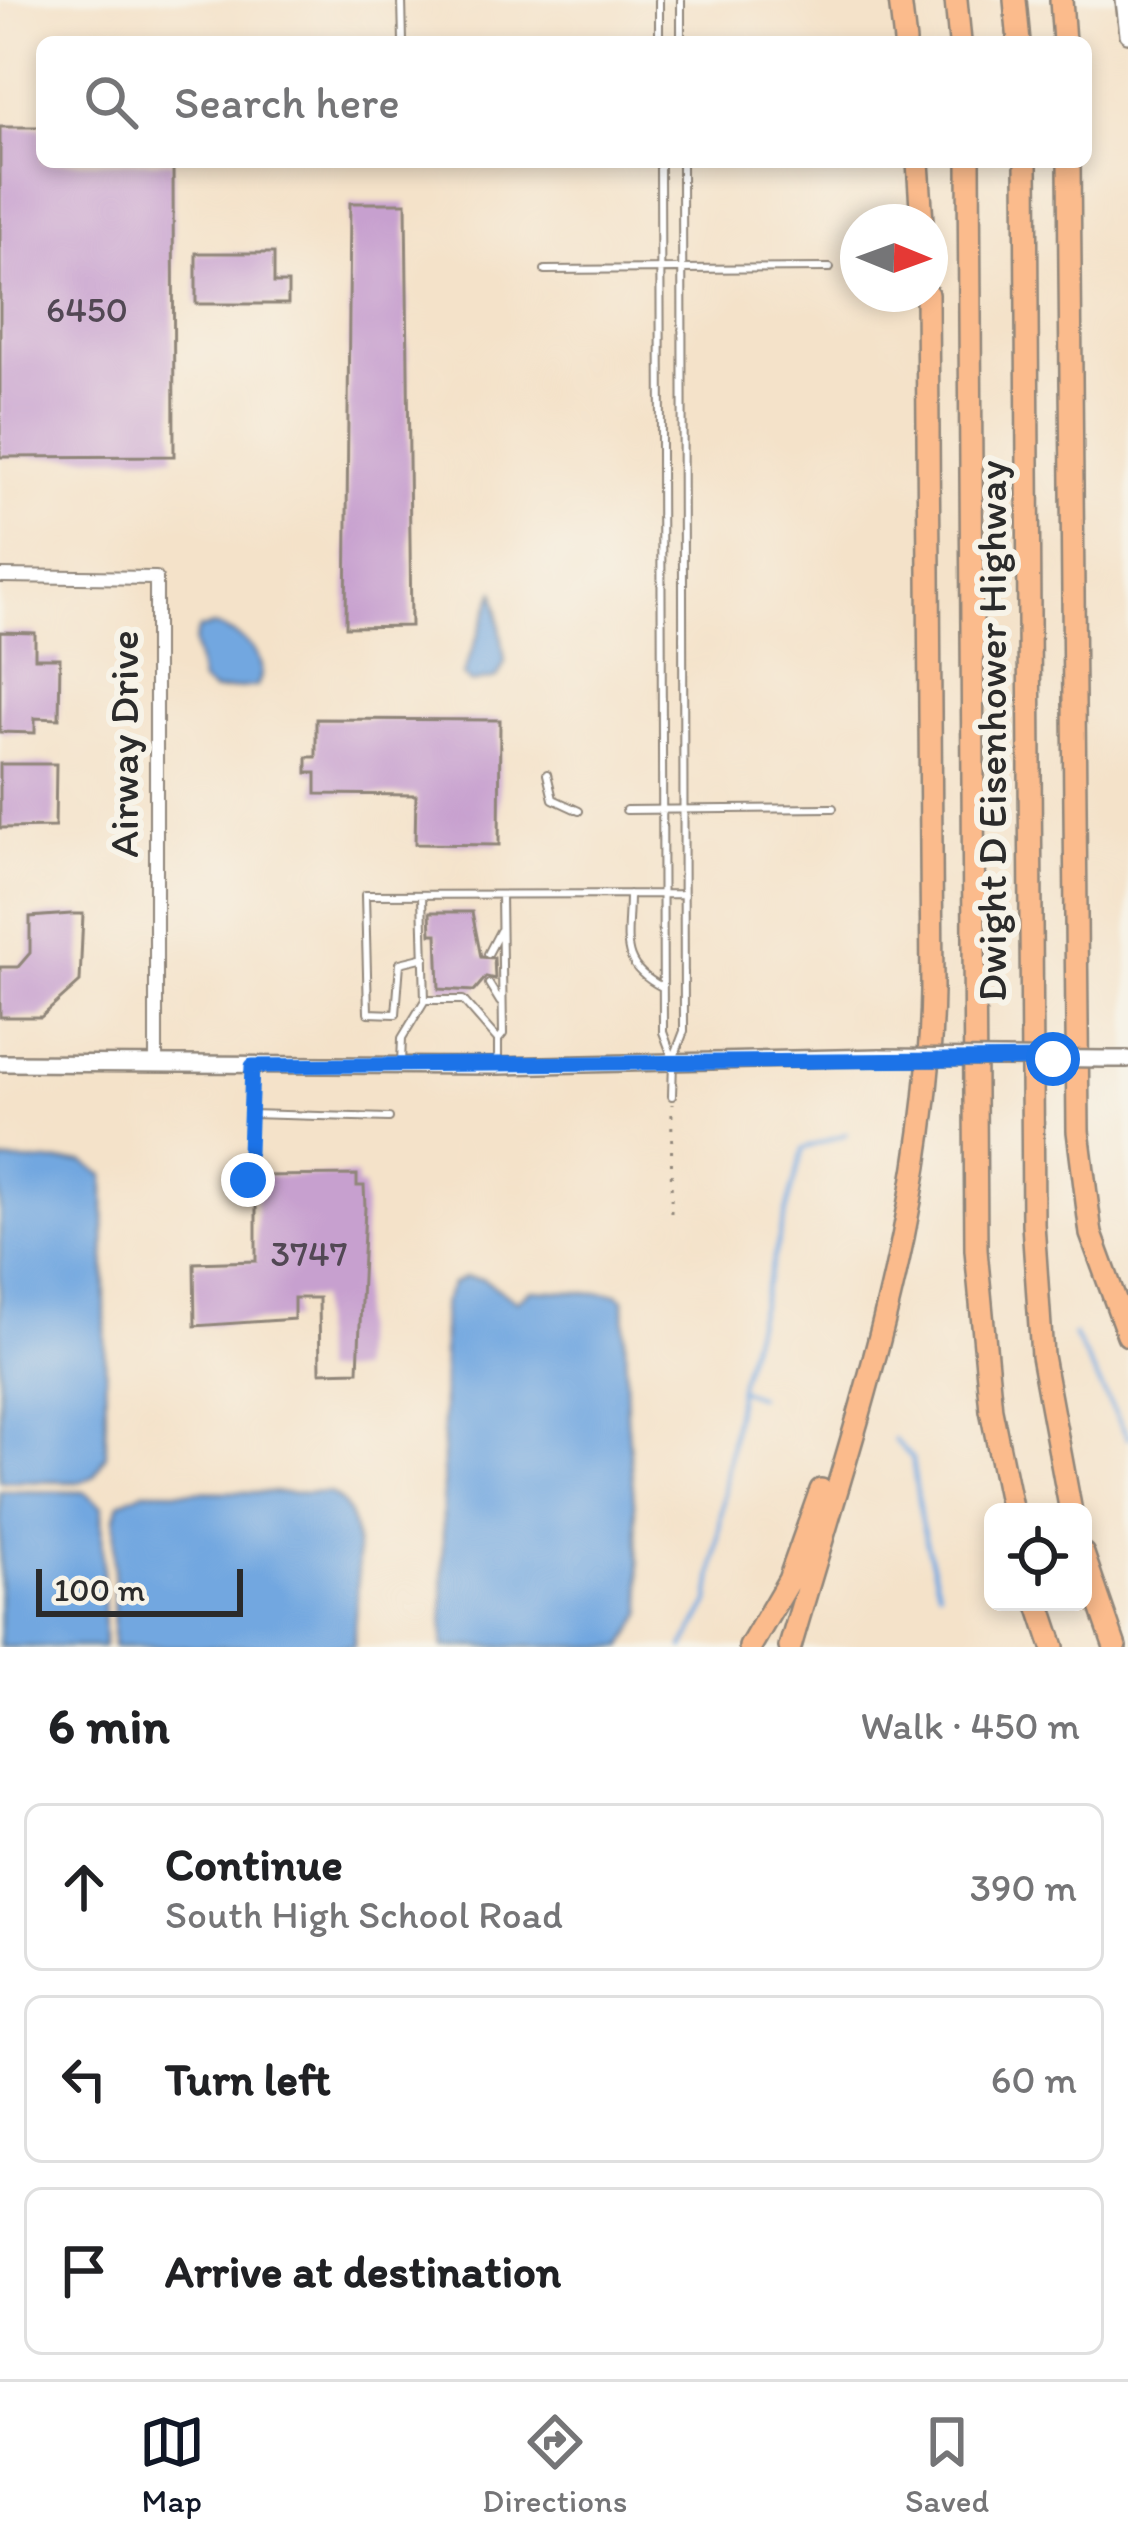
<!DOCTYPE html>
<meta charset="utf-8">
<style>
:root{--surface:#fff;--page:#f2f2f2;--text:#202124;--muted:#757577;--line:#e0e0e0;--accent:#111827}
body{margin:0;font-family:Itim,sans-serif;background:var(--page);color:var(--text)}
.controls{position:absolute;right:36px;bottom:36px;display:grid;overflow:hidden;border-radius:18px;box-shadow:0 6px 18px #0003}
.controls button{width:108px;height:108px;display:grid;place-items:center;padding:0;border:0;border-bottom:3px solid var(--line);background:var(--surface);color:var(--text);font:60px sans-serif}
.compass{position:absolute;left:840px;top:204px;width:108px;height:108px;border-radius:50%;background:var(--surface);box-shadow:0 6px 18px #0003;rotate:91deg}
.scale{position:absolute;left:36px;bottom:30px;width:207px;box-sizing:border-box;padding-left:12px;border:6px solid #2b2b2b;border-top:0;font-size:33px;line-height:42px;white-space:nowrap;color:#2b2b2b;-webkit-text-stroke:9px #f7f3e8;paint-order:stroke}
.stop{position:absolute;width:36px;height:36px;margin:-27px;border:9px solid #1a73e8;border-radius:50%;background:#fff}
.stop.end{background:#1a73e8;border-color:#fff;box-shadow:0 3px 12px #0008}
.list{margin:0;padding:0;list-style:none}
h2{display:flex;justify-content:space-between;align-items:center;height:156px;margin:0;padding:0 48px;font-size:51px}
h2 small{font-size:39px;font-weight:400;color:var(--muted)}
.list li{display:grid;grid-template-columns:78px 1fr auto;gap:36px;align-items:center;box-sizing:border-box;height:168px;margin:0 24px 24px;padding:0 24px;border:3px solid var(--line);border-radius:18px}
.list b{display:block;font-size:45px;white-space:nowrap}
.list p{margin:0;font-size:39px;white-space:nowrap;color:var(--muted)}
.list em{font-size:39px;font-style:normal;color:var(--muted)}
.icon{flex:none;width:66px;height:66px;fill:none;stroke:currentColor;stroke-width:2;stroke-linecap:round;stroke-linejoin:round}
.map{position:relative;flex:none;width:1128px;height:1647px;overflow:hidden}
.search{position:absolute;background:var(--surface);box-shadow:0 6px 18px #0003;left:36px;right:36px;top:36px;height:132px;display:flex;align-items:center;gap:30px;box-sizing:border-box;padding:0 42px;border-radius:18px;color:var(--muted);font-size:45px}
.sheet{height:732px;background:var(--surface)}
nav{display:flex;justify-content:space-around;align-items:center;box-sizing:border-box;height:168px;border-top:3px solid var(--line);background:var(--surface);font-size:33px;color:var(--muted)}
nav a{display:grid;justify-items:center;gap:6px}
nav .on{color:var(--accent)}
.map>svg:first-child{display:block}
</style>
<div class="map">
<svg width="1128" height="1647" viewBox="0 0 1128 1647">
<rect width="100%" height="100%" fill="#f7f3e8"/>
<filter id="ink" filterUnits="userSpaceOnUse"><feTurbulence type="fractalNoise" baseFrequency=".00833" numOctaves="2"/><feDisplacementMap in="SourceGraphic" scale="24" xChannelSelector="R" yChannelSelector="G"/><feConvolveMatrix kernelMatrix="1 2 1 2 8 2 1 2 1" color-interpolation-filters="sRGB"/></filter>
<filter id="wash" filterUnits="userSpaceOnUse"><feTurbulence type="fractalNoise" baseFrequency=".004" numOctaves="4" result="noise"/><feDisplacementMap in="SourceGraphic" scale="48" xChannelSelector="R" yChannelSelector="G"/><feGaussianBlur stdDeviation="2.7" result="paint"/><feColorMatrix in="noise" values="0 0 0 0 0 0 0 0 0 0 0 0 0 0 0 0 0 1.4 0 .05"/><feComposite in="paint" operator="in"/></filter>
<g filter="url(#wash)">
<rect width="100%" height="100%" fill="#f4e2c9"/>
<!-- water -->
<path fill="#72a7e0" stroke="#4e6986" stroke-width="3" d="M 495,590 L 505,662 L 497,678 L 471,683 L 463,675 Z
M 214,626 C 240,633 273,657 257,686 L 214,691 L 201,682 L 194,643 L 199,629 Z
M 0,1161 L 84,1162 L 104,1175 L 106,1454 L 94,1476 L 82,1482 L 0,1481 Z
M 465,1277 L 483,1279 L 516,1301 L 531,1290 L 617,1294 L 624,1299 L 627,1416 L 643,1613 L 623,1647 L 443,1647 L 443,1304 L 452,1284 Z
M 0,1491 L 84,1492 L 102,1506 L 104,1647 L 0,1647 Z
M 144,1491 L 329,1493 C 371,1511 355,1605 354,1647 L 113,1647 L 115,1518 L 119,1503 Z"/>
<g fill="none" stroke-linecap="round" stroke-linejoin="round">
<!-- stream -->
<path stroke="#72a7e0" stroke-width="4.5" d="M 1074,1335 L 1128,1438
M 741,1390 L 757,1396
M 894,1440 L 912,1458 L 921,1522 L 939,1590
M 684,1647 L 709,1602 L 739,1386 L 803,1149 L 846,1134"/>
</g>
<g id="blocks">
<!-- building -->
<path fill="#c7a0cf" d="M 0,127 L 42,127 L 42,162 L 173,162 L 174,456 L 0,457 Z
M 350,203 L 406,203 L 411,626 L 346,627 Z
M 196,253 L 274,253 L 274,283 L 288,283 L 288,304 L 196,304 Z
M 0,632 L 35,633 L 35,658 L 60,658 L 59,719 L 35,718 L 35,733 L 0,732 Z
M 316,719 L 500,720 L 499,845 L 415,844 L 416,795 L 316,794 L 316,773 L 307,773 L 307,757 L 316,757 Z
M 0,764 L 56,764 L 55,827 L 0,828 Z
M 430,912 L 472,912 L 481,957 L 494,958 L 495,979 L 486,977 L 474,991 L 439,989 L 437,934 L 431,934 Z
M 71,914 L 83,914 L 80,982 L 41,1017 L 0,1017 L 0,967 L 18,967 L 30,953 L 30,917 Z
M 357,1175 L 357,1186 L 364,1186 L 365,1207 L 358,1371 L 320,1372 L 319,1298 L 294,1298 L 294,1319 L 195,1326 L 194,1263 L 256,1261 L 256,1176 Z"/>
</g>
</g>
<g filter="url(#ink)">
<use href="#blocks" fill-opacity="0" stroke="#90867a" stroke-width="3"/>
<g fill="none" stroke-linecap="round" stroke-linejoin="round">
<defs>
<path id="service" d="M 402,0 L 403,42
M 659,0 L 659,42
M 681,0 L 681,42
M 660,162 L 663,1032 L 672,1056
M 545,270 L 830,268
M 547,774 L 553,799 L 579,811
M 626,810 L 833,808
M 629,894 C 629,940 617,964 662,987
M 422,896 L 425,1000
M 488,954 L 500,931
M 425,957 L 400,963 L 396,1014 L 368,1013 L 365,895 L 684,894
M 489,984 L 500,1002
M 498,1040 L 503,1034 L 501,895
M 401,1063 L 402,1038 L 425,1000 L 463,1000 L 498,1040 L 498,1064
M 672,1096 L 673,1060 L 684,1031 L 682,162
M 250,1114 L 389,1118
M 248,1180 L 252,1069"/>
<path id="minor" d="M 0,576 L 156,578 L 156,1065"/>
<path id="tertiary" d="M 1124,0 L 1128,34
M 1106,1059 L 1128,1059
M 0,1063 L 498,1066 L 880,1057"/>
<path id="motorway" d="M 900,0 L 905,42
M 956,0 L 960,42
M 1015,0 L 1019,42
M 1061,0 L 1064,42
M 918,162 L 922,222
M 969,162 L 976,1250 L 991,1410 L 1012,1512
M 1026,162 L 1033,1224 L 1042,1356 L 1071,1512
M 1069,162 L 1078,1131 L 1091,1234 L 1128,1335
M 1083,1554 L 1115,1647
M 1038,1602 L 1053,1647
M 750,1647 L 789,1580 L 821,1490
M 790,1647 C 853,1431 929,1217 932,989 L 927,294"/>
</defs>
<!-- service casing -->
<use href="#service" stroke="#90867a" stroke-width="10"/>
<!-- minor casing -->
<use href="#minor" stroke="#90867a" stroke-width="16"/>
<!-- tertiary casing -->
<use href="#tertiary" stroke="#90867a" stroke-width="20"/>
<!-- motorway casing -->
<use href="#motorway" stroke="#90867a" stroke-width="26"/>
<!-- path -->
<path stroke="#90867a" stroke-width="3" stroke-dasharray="3 9" stroke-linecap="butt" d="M 671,1213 L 672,1104"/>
<!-- service -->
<use href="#service" stroke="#fff" stroke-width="6"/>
<!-- minor -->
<use href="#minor" stroke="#fff" stroke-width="12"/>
<!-- tertiary -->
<use href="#tertiary" stroke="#fff" stroke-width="15"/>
<!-- motorway -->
<use href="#motorway" stroke="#fbbb8c" stroke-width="21"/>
<defs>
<path id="tertiary-bridge" d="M 880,1057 L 1106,1059"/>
</defs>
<!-- tertiary-bridge casing -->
<use href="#tertiary-bridge" stroke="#90867a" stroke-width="20" stroke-linecap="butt"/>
<!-- tertiary-bridge -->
<use href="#tertiary-bridge" stroke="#fff" stroke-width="15"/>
</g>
</g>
<g fill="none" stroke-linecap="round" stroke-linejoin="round" filter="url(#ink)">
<!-- route -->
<path stroke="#1a73e8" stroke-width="15" d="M 248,1180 L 252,1066 L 1053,1059"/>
</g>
<g text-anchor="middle" stroke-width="12" stroke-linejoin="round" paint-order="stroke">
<!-- number labels -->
<g font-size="36" fill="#524854">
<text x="87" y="322">6450</text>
<text x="309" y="1266">3747</text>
</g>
<!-- street labels -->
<g font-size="42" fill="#2b2b2b" stroke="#f7f3e8">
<text transform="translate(991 731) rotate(-90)" y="15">Dwight D Eisenhower Highway</text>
<text transform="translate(123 744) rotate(-90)" y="15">Airway Drive</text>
</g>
</g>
</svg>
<div class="controls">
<button><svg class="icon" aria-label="locate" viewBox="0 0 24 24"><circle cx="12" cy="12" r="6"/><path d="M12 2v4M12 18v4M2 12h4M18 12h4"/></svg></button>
</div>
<svg class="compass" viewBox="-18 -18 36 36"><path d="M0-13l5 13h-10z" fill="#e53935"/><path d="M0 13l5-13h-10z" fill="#757577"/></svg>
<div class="scale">100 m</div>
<div class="stop" style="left:1053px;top:1059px"></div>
<div class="stop end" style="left:248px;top:1180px"></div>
<div class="search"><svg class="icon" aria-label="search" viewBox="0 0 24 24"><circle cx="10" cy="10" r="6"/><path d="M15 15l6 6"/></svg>Search here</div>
</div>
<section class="sheet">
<h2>6 min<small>Walk · 450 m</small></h2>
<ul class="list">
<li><svg class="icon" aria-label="ahead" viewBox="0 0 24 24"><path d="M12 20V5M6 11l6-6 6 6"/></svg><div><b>Continue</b><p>South High School Road</p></div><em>390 m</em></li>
<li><svg class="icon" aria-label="left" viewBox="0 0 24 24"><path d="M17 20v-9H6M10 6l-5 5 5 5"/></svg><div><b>Turn left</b></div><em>60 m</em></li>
<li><svg class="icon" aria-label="arrive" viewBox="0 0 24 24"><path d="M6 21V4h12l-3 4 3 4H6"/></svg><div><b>Arrive at destination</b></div></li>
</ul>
</section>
<nav>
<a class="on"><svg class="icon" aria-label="map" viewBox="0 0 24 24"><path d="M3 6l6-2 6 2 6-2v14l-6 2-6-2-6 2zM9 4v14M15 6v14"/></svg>Map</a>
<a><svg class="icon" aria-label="directions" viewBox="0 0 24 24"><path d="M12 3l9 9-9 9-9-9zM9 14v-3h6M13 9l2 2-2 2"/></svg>Directions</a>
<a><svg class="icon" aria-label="saved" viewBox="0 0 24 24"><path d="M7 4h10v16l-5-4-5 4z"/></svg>Saved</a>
</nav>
